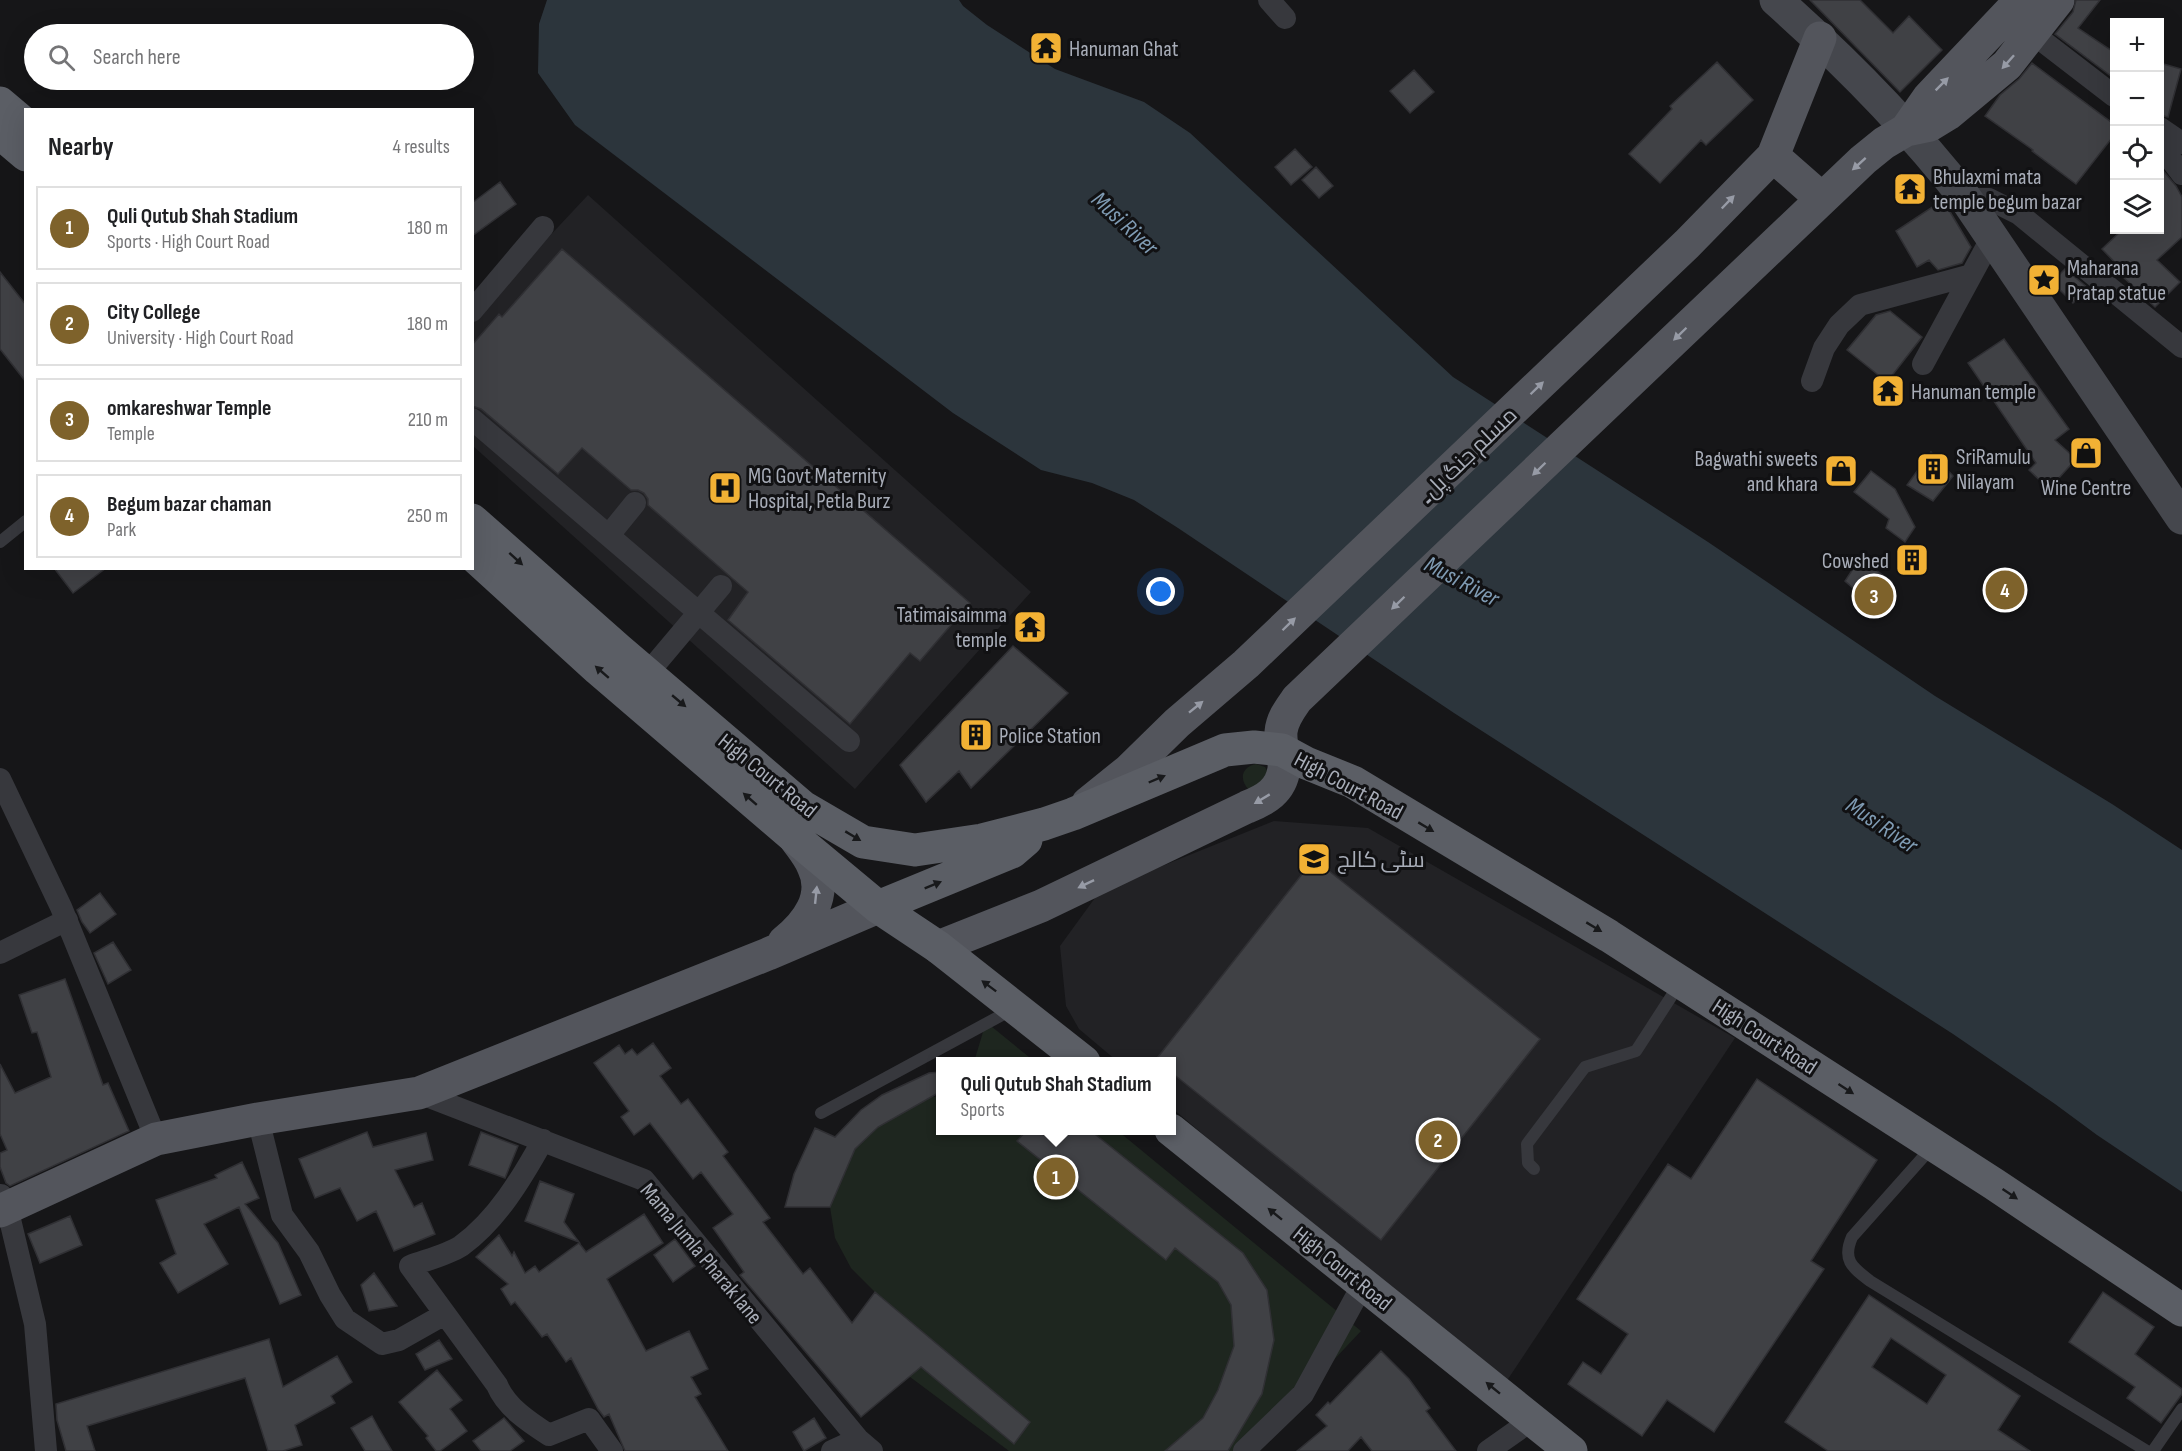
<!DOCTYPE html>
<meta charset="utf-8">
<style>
:root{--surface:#fff;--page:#f2f2f2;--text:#202124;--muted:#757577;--line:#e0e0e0;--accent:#7e622b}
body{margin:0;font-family:"Sofia Sans Condensed",Cairo,sans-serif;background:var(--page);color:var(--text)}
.controls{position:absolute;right:18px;top:18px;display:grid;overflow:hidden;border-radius:0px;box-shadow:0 6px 24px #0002}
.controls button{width:54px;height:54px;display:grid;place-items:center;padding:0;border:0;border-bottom:2px solid var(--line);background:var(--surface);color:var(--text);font:30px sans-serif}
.you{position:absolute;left:1161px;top:592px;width:21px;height:21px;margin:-15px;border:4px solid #fff;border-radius:50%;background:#1a73e8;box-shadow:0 0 0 9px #1a73e833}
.badge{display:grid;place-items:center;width:39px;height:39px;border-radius:50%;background:var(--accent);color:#fff;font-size:20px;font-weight:700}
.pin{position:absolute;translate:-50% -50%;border:3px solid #fff;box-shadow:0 2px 6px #0006}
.popup{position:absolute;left:936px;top:1057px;width:240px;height:78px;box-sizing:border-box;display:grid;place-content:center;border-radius:0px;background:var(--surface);filter:drop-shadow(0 2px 4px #0005);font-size:20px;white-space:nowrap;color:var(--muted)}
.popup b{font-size:22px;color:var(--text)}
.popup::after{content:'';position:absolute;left:50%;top:100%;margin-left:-12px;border:12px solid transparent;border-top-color:var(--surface)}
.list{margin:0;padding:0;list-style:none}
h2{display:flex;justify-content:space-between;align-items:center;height:78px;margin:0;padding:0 24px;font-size:26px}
h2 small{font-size:20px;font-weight:400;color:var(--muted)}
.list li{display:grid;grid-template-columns:39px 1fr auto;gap:18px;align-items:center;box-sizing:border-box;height:84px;margin:0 12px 12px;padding:0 12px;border:2px solid var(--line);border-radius:0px}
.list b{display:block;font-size:22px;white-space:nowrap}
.list p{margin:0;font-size:20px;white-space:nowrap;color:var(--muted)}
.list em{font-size:20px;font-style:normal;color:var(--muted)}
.icon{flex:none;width:33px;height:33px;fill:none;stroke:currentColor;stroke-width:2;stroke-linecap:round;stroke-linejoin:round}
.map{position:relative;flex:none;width:2182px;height:1451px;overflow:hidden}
.search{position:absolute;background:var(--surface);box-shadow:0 6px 24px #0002;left:24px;top:24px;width:450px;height:66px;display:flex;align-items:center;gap:15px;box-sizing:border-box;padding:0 21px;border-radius:33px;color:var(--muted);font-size:22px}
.panel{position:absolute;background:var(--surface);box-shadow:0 6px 24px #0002;left:24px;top:108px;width:450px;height:462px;border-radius:0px}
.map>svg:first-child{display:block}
</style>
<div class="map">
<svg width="2182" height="1451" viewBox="0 0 2182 1451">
<rect width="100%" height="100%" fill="#161618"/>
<!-- built -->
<path fill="#222225" d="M 588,195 L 1031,592 L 855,789 L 473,446 L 473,318 Z
M 1274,821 L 1368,828 L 1735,1038 L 1502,1388 L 1172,1108 L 1172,1062 L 1117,1061 L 1079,1029 L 1066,1006 L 1060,946 L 1100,891 Z"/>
<!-- green -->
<path fill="#1e261f" d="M 1256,764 L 1265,767 L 1270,775 L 1249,790 C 1239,780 1241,767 1256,764 Z
M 986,1022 L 1034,1061 L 974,1062 Z
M 940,1096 L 940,1130 L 1118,1131 L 1361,1331 L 1248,1451 L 1009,1451 L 882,1356 L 875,1292 L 851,1268 L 835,1238 L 830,1207 L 855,1149 L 878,1127 L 931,1097 Z"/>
<!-- water -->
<path fill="#2c353c" d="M 547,0 L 959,0 L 963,6 L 987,25 L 1055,69 L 1144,102 L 1190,133 L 1453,377 L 1708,542 L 1935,696 L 2112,804 L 2182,850 L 2182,1192 L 2097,1135 L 2055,1104 L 1953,1034 L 1454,713 L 1178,528 L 1134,500 L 1092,483 L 1041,470 L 953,413 L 575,125 L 538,73 L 539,24 Z"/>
<!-- building -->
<path fill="#404145" stroke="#303034" stroke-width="1.5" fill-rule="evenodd" d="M 1810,0 L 1860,0 L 1893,33 L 1909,16 L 1942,50 L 1900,92 Z
M 2076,0 L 2100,0 L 2078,28 L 2115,53 L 2115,79 L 2055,34 L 2073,12 Z
M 1717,62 L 1753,100 L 1706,145 L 1701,140 L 1660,183 L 1629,154 L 1672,109 L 1670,106 Z
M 2032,63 L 2115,125 L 2115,134 L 2076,184 L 2032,151 L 2033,150 L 1985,116 L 2000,95 L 2019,79 Z
M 2160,63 L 2181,69 L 2168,117 L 2160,115 Z
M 1414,70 L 1434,92 L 1410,113 L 1390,91 Z
M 1295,149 L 1312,167 L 1291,185 L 1275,167 Z
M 1316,167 L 1333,186 L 1319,198 L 1302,180 Z
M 2160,167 L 2176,186 L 2182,197 L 2182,237 L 2157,260 L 2180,282 L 2155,307 L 2121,275 L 2124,272 L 2102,249 L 2122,230 L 2160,230 Z
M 500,182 L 516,204 L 472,236 L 472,203 Z
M 1943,200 L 1971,247 L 1962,263 L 1938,270 L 1929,260 L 1917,267 L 1896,231 Z
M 562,249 L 970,603 L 920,661 L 910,653 L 850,724 L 728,620 L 748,592 L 648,505 L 648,499 L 644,493 L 638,490 L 631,490 L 582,448 L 558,474 L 481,409 L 472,406 L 472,345 L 499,314 L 502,317 Z
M 2065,269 L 2088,288 L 2073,303 L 2052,282 Z
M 0,272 L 26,305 L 26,382 L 0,349 Z
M 1890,311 L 1922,337 L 1887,382 L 1847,350 L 1876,315 Z
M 2004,339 L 2069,429 L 2055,440 L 2076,459 L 2049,489 L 2029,470 L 2036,463 L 1968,363 Z
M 1931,452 L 1953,476 L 1933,501 L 1907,485 Z
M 1871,471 L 1895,489 L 1915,527 L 1905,542 L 1886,528 L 1889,519 L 1854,492 Z
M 1860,558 L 1892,582 L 1878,610 L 1845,581 Z
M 54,568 L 106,568 L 73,593 Z
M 1013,646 L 1068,693 L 971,788 L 959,771 L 926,802 L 900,765 Z
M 1314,859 L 1540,1039 L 1381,1240 L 1172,1073 L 1172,1062 L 1154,1062 Z
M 100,893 L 116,914 L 90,933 L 82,922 L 77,910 Z
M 113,942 L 131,970 L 108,984 L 94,953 Z
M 65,979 L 103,1085 L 108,1083 L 129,1131 L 10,1186 L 6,1183 L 0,1167 L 0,1153 L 7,1150 L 0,1134 L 0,1064 L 15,1093 L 51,1077 L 37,1032 L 32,1033 L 19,995 Z
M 653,1043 L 671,1068 L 660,1076 L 681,1104 L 688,1099 L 728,1152 L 723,1156 L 770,1218 L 763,1222 L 803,1274 L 810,1268 L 852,1323 L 875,1292 L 1030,1422 L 1014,1444 L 921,1367 L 861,1417 L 740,1275 L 744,1272 L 713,1228 L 733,1214 L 701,1172 L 693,1179 L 650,1123 L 634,1135 L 621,1117 L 629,1111 L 594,1063 L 619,1045 L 625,1054 L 632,1049 L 637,1055 Z
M 940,1072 L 940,1092 L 878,1127 L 855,1149 L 830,1207 L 785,1207 L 794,1174 L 815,1128 L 835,1137 L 861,1110 L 882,1095 L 929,1073 Z
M 1757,1079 L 1877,1160 L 1811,1261 L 1824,1269 L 1714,1432 L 1667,1400 L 1642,1436 L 1568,1384 L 1583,1362 L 1601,1374 L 1628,1334 L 1577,1299 L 1668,1164 L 1691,1179 Z
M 1026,1131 L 1091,1131 L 1243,1253 L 1267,1290 L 1274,1340 L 1262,1394 L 1228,1451 L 1165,1451 L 1203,1418 L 1218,1390 L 1234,1346 L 1231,1305 L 1218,1282 L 1175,1248 L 1166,1260 L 1017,1141 Z
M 367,1132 L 373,1147 L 426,1133 L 433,1160 L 395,1170 L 414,1207 L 422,1203 L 435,1234 L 394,1251 L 376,1211 L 357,1221 L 340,1188 L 315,1198 L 299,1159 Z
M 481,1132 L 518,1146 L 505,1178 L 469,1165 Z
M 242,1162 L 259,1198 L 245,1204 L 278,1243 L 301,1295 L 280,1304 L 239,1207 L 204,1224 L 228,1264 L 178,1293 L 160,1263 L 176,1254 L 156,1200 L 217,1178 L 215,1175 Z
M 540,1181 L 574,1194 L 564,1222 L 579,1242 L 525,1221 Z
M 644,1214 L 663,1243 L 607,1279 L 646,1351 L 689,1331 L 708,1369 L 691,1377 L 701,1394 L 695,1397 L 728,1451 L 625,1451 L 609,1414 L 604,1417 L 598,1409 L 571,1358 L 566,1362 L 547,1334 L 542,1337 L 515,1302 L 511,1305 L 501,1289 L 508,1284 L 476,1257 L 499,1235 L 512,1256 L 514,1252 L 525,1273 L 535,1266 L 539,1272 L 579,1243 L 586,1252 Z
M 70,1216 L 82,1245 L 40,1263 L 28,1234 Z
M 675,1239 L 695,1266 L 673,1282 L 654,1255 Z
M 374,1273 L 397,1306 L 369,1311 L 361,1285 Z
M 2103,1292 L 2154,1327 L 2135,1354 L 2182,1389 L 2182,1394 L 2161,1423 L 2127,1398 L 2135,1387 L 2069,1342 Z
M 1869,1295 L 2020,1396 L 1998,1430 L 2030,1451 L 1828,1451 L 1785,1422 ZM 1891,1338 L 1946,1375 L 1927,1404 L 1872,1367 Z
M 269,1339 L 283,1387 L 337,1356 L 352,1382 L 331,1396 L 335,1403 L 295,1425 L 302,1445 L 283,1451 L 268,1451 L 245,1378 L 87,1426 L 95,1451 L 66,1451 L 57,1420 L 56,1404 Z
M 439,1340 L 452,1359 L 425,1370 L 416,1354 Z
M 1381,1351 L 1409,1379 L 1430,1408 L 1426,1411 L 1456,1451 L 1372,1451 L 1361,1437 L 1348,1451 L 1297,1451 L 1327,1426 L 1316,1415 L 1328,1402 L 1330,1404 Z
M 437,1370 L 462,1400 L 450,1409 L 467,1431 L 440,1451 L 436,1451 L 426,1438 L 428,1436 L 399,1402 Z
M 372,1416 L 379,1429 L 392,1451 L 365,1451 L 351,1428 Z
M 504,1418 L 524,1441 L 510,1451 L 481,1451 L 473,1441 Z
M 814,1418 L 826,1438 L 804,1451 L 793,1432 Z"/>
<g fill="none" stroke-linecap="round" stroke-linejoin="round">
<!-- service -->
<path stroke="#37383d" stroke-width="12" d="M 0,542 L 26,521
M 821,1113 L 1013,1009
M 1933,1146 L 1852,1237 C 1842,1260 1852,1267 1870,1281 L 2147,1451
M 1534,1169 L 1528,1163 L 1527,1144 L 1585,1067 L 1636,1051 L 1680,983
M 2153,1451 L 2182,1409"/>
<!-- minor -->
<path stroke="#37383d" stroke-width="22" d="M 1269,0 L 1285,18
M 2032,33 L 2114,96
M 2160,128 L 2182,143
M 2160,145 L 2182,174
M 1966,199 L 1989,199 L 2019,214 L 2182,347
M 472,311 L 543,227
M 1923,364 L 1992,237
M 1812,381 L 1824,348 L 1839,325 L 1860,305 L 1971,275
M 472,419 L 849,741
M 609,535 L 635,503
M 647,674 L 721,586
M 0,779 L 61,907 L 156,1139
M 0,953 L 67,920
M 419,1093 L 644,1180 L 858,1439 L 872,1451
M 258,1119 L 282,1215 L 309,1252 L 330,1295 L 345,1319 L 382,1344 L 399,1340 L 445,1314
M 543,1140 C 522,1178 497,1220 461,1246 C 447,1255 426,1260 410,1266 L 497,1385 C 506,1407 529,1422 549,1435 L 589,1419 L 612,1451
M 1,1195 L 7,1207 L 35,1324 L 46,1451
M 832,1451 L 858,1439
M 1244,1451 L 1303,1394 L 1363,1284
M 1488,1451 L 1532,1420"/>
<!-- secondary -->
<path stroke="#45474d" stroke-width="33" d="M 1776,0 C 1845,61 1909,126 1966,199 L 2182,518"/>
<!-- primary -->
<path stroke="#53555c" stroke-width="33" d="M 1906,130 L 1929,97 L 2021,0
M 1773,156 L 1822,199
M 1088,803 L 1129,770 L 1177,723 L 1246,664 L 1687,244 L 1773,156 L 1820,38
M 784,942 C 807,924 828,896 813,866 C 809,856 801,847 795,838
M 938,947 L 1041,906 L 1247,807 C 1265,800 1281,791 1284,769 C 1285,757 1280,744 1281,732 C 1282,719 1290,709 1297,699 L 1863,160 L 1884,143 L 1906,130 L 1930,125 L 1948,114 L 2007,65 L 2058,0
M 0,1211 L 156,1139 L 258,1119 L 419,1093 L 768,954 L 878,907"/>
<!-- trunk -->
<path stroke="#5b5e65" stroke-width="33" d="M 0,103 L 26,125
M 0,133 L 26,155
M 472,520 L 618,649 L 803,807 L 863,842 L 915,850 L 982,840 L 1044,824 L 1073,814 L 1225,750 L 1254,747 L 1282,750 L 1306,763 L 1353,782 L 1609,936 L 1994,1184 L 2182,1310
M 472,554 L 598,669 L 794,837 L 878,907 L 938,947 L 1084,1062
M 878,907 L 1012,852 L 1026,840
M 1171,1130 L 1571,1451"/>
</g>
<!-- one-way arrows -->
<defs><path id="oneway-solid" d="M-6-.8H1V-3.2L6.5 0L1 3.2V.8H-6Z" transform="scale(1.5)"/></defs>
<g fill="#979ba6">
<use href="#oneway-solid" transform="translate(2008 62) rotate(132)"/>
<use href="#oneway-solid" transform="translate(1942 84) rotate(-45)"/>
<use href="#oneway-solid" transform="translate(1859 164) rotate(138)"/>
<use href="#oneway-solid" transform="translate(1728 202) rotate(-46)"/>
<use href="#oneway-solid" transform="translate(1680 334) rotate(136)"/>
<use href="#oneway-solid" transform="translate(1537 388) rotate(-44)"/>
<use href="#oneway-solid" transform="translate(1539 469) rotate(136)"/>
<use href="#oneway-solid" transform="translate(1398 603) rotate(136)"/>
<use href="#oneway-solid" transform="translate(1289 624) rotate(-44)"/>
<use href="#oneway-solid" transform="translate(1196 707) rotate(-39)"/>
<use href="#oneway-solid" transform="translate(1262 799) rotate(149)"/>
<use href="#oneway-solid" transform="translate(1086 884) rotate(154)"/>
<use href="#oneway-solid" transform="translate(816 895) rotate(-84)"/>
</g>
<g fill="#18191b">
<use href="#oneway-solid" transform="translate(516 559) rotate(42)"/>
<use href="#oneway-solid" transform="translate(602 672) rotate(-139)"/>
<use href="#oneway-solid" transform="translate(679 701) rotate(40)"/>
<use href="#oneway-solid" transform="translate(1157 779) rotate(-23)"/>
<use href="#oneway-solid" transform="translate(750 799) rotate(-139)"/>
<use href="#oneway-solid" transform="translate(1426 827) rotate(31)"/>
<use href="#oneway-solid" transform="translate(853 836) rotate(31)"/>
<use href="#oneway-solid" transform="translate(933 885) rotate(-22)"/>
<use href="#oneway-solid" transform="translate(1594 927) rotate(31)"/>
<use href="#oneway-solid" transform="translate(989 986) rotate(-143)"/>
<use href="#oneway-solid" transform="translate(1846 1089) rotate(33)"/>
<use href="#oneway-solid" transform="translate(2010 1194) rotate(34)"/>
<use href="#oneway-solid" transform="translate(1275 1214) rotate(-141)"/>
<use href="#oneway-solid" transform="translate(1493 1388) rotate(-141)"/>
</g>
<!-- icons -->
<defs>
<symbol id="temple-square" viewBox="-11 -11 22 22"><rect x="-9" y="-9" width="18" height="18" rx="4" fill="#f2b134" stroke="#111113"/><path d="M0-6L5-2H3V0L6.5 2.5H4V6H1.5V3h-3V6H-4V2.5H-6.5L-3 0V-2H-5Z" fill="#111"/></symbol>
<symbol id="sight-square" viewBox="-11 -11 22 22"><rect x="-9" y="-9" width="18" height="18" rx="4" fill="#f2b134" stroke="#111113"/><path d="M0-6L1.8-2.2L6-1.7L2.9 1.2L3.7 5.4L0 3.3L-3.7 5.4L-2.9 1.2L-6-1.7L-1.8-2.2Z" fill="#111"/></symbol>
<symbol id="shop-square" viewBox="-11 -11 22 22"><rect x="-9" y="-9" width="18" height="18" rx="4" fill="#f2b134" stroke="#111113"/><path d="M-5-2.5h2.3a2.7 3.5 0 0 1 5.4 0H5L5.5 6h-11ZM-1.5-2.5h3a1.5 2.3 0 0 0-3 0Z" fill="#111"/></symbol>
<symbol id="building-square" viewBox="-11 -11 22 22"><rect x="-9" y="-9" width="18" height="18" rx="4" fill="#f2b134" stroke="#111113"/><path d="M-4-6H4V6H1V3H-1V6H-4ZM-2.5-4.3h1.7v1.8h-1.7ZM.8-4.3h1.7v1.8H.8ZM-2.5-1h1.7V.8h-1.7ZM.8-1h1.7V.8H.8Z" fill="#111"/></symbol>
<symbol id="hospital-square" viewBox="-11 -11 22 22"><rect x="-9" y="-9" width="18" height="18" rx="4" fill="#f2b134" stroke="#111113"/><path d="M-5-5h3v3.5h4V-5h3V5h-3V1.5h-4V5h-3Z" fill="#111"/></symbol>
<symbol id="university-square" viewBox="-11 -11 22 22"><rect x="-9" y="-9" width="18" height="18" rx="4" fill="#f2b134" stroke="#111113"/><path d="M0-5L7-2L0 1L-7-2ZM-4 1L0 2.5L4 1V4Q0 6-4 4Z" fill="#111"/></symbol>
</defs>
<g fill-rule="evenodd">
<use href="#temple-square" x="1027" y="29" width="38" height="38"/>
<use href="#temple-square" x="1891" y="170" width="38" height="38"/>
<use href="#sight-square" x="2025" y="261" width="38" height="38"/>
<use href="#temple-square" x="1869" y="372" width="38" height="38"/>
<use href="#shop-square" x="2067" y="434" width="38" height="38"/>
<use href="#building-square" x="1914" y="450" width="38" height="38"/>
<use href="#shop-square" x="1822" y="452" width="38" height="38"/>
<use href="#hospital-square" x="706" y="469" width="38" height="38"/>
<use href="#building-square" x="1893" y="541" width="38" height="38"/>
<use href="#temple-square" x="1011" y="608" width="38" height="38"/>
<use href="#building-square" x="957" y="716" width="38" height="38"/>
<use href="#university-square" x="1295" y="840" width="38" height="38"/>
</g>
<g text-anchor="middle" stroke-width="6" stroke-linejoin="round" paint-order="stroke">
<!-- poi labels -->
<g font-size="22" fill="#a8adb8" stroke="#111113" text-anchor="start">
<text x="1069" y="56">Hanuman Ghat</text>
<text x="1933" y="184">Bhulaxmi mata<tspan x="1933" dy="25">temple begum bazar</tspan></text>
<text x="2067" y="275">Maharana<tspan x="2067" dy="25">Pratap statue</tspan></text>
<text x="1911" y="399">Hanuman temple</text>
<text x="1956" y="464">SriRamulu<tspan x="1956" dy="25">Nilayam</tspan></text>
<text x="1818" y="466" text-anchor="end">Bagwathi sweets<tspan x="1818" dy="25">and khara</tspan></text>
<text x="748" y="483">MG Govt Maternity<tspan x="748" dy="25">Hospital, Petla Burz</tspan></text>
<text x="2086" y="495" text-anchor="middle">Wine Centre</text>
<text x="1889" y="568" text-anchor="end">Cowshed</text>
<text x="1007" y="622" text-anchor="end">Tatimaisaimma<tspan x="1007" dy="25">temple</tspan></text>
<text x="999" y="743">Police Station</text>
<text x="1337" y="867">سٹی کالج</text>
</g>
<!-- street labels -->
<g font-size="22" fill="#a8adb8" stroke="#111113">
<text transform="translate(1467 455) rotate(-44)" y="8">مسلم جنگ پل۔</text>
<text transform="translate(768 775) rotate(39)" y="8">High Court Road</text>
<text transform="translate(1349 785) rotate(28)" y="8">High Court Road</text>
<text transform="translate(1765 1036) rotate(33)" y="8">High Court Road</text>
<text transform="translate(702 1253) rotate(50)" y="8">Mama Jumla Pharak lane</text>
<text transform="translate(1343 1268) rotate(39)" y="8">High Court Road</text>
</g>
<!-- water labels -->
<g font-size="24" font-style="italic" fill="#7f9bb3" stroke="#111113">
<text transform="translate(1125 223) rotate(43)" y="8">Musi River</text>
<text transform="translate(1462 581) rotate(28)" y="8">Musi River</text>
<text transform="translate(1882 825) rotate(34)" y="8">Musi River</text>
</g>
</g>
</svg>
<div class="controls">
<button>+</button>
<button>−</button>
<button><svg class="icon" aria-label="locate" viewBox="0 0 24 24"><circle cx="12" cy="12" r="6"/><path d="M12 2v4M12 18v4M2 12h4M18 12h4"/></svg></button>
<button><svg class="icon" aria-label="layers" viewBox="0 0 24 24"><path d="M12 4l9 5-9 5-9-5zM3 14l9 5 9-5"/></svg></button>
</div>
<div class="you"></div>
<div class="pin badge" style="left:1056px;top:1177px">1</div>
<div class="popup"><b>Quli Qutub Shah Stadium</b>Sports</div>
<div class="pin badge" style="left:1438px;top:1140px">2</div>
<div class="pin badge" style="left:1874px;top:596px">3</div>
<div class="pin badge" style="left:2005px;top:590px">4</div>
<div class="search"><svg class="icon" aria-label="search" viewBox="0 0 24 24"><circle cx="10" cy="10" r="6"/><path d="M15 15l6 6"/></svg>Search here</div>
<section class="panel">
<h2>Nearby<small>4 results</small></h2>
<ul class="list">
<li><span class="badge">1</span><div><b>Quli Qutub Shah Stadium</b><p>Sports · High Court Road</p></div><em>180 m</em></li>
<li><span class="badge">2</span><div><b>City College</b><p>University · High Court Road</p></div><em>180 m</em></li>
<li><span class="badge">3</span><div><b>omkareshwar Temple</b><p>Temple</p></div><em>210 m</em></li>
<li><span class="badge">4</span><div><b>Begum bazar chaman</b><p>Park</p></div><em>250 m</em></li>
</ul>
</section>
</div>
